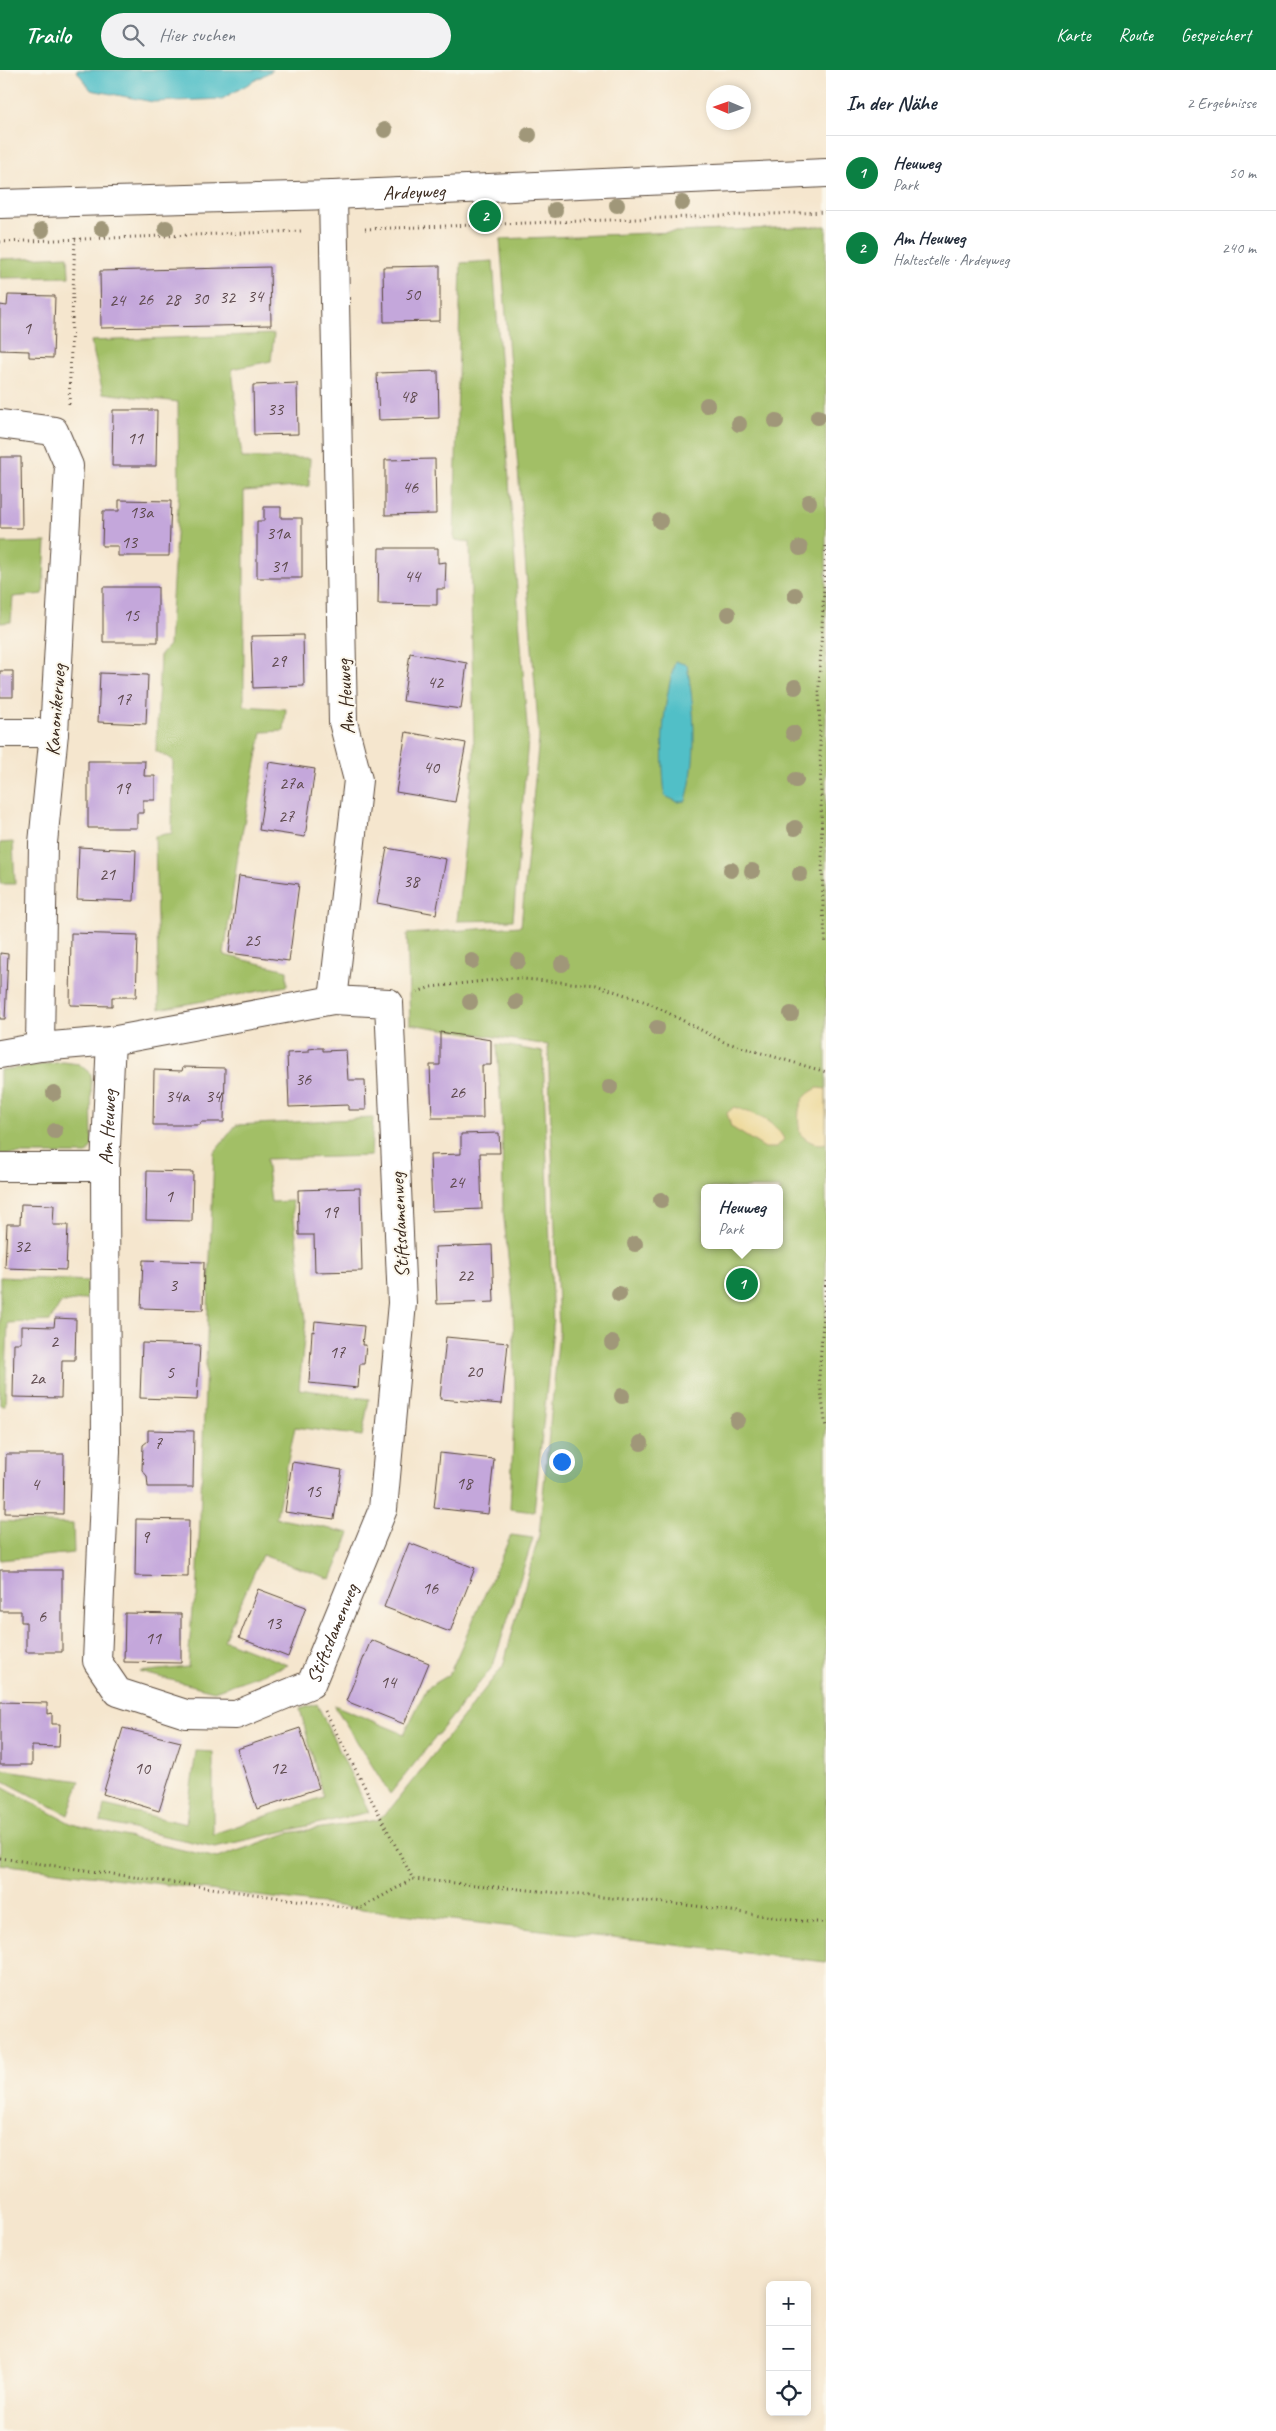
<!DOCTYPE html>
<html lang="de">
<meta charset="utf-8">
<style>
:root{--surface:#fff;--page:#f2f2f3;--text:#1f2937;--muted:#747a83;--line:#e0e1e3;--accent:#0b8043}
body{margin:0;font-family:Caveat,sans-serif;background:var(--page);color:var(--text)}
.controls{position:absolute;right:15px;bottom:15px;display:grid;overflow:hidden;border-radius:8px;box-shadow:0 2px 8px #0003}
.controls button{width:45px;height:45px;display:grid;place-items:center;padding:0;border:0;border-bottom:1px solid var(--line);background:var(--surface);color:var(--text);font:25px sans-serif}
.compass{position:absolute;left:706px;top:15px;width:45px;height:45px;border-radius:50%;background:var(--surface);box-shadow:0 2px 8px #0003;rotate:272deg}
.you{position:absolute;left:561px;top:1391px;width:18px;height:18px;margin:-12px;border:4px solid #fff;border-radius:50%;background:#1a73e8;box-shadow:0 0 0 8px #1a73e833}
.badge{display:grid;place-items:center;width:32px;height:32px;border-radius:50%;background:var(--accent);color:#fff;font-size:16px;font-weight:700}
.pin{position:absolute;translate:-50% -50%;border:2px solid #fff;box-shadow:0 1px 5px #0006}
.popup{position:absolute;left:701px;top:1114px;width:82px;height:65px;box-sizing:border-box;display:grid;place-content:center;border-radius:8px;background:var(--surface);filter:drop-shadow(0 1px 4px #0005);font-size:16px;white-space:nowrap;color:var(--muted)}
.popup b{font-size:19px;color:var(--text)}
.popup::after{content:'';position:absolute;left:50%;top:100%;margin-left:-10px;border:10px solid transparent;border-top-color:var(--surface)}
.list{margin:0;padding:0;list-style:none}
h2{display:flex;justify-content:space-between;align-items:center;height:65px;margin:0;padding:0 20px;font-size:21px}
h2 small{font-size:16px;font-weight:400;color:var(--muted)}
.list li{display:grid;grid-template-columns:32px 1fr auto;gap:15px;align-items:center;box-sizing:border-box;height:75px;padding:0 20px;border-top:1px solid var(--line)}
.list b{display:block;font-size:19px;white-space:nowrap}
.list p{margin:0;font-size:16px;white-space:nowrap;color:var(--muted)}
.list em{font-size:16px;font-style:normal;color:var(--muted)}
.icon{flex:none;width:28px;height:28px;fill:none;stroke:currentColor;stroke-width:2;stroke-linecap:round;stroke-linejoin:round}
.map{position:relative;flex:none;width:826px;height:2361px;overflow:hidden}
header{display:flex;align-items:center;gap:30px;box-sizing:border-box;height:70px;padding:0 25px;background:var(--accent);color:#fff}
header strong{font-size:24px}
nav{display:flex;gap:28px;margin-inline-start:auto;font-size:18px}
.search{width:350px;height:45px;background:var(--page);display:flex;align-items:center;gap:12px;box-sizing:border-box;padding:0 18px;border-radius:28px;color:var(--muted);font-size:19px}
main{display:flex}
aside{flex:1;background:var(--surface)}
.map>svg:first-child{display:block}
</style>
<header>
<strong>Trailo</strong>
<div class="search"><svg class="icon" aria-label="search" viewBox="0 0 24 24"><circle cx="10" cy="10" r="6"/><path d="M15 15l6 6"/></svg>Hier suchen</div>
<nav><a>Karte</a><a>Route</a><a>Gespeichert</a></nav>
</header>
<main>
<div class="map">
<svg width="826" height="2361" viewBox="0 0 826 2361">
<rect width="100%" height="100%" fill="#fbf7ec"/>
<filter id="ink" filterUnits="userSpaceOnUse"><feTurbulence type="fractalNoise" baseFrequency=".02" numOctaves="2"/><feDisplacementMap in="SourceGraphic" scale="10" xChannelSelector="R" yChannelSelector="G"/><feConvolveMatrix kernelMatrix="1 2 1 2 8 2 1 2 1" color-interpolation-filters="sRGB"/></filter>
<filter id="wash" filterUnits="userSpaceOnUse"><feTurbulence type="fractalNoise" baseFrequency=".0096" numOctaves="4" result="noise"/><feDisplacementMap in="SourceGraphic" scale="20" xChannelSelector="R" yChannelSelector="G"/><feGaussianBlur stdDeviation="1.12" result="paint"/><feColorMatrix in="noise" values="0 0 0 0 0 0 0 0 0 0 0 0 0 0 0 0 0 1.4 0 .05"/><feComposite in="paint" operator="in"/></filter>
<g filter="url(#wash)">
<rect width="100%" height="100%" fill="#f5e6ce"/>
<!-- green -->
<path fill="#a2bf66" stroke="#6e7442" fill-rule="evenodd" d="M 826,156 L 826,1892 L 443,1849 L 0,1794 L 0,1715 L 72,1754 L 217,1788 L 288,1763 L 377,1750 L 391,1738 L 503,1596 L 539,1465 L 559,1263 L 548,975 L 410,954 L 407,864 L 521,856 L 539,667 L 500,169 ZM 704,1118 L 780,1118 L 780,1175 L 704,1175 Z
M 68,186 L 69,207 L 0,208 L 0,189 Z
M 493,191 L 528,670 L 513,850 L 457,851 L 474,683 L 470,472 L 454,470 L 461,193 Z
M 274,264 L 271,291 L 232,299 L 242,388 L 310,388 L 309,416 L 244,421 L 244,636 L 286,639 L 284,661 L 262,662 L 238,784 L 224,885 L 287,900 L 287,916 L 159,939 L 155,766 L 172,763 L 173,690 L 156,681 L 160,585 L 169,575 L 179,419 L 178,332 L 103,323 L 91,271 Z
M 46,472 L 43,524 L 13,527 L 11,552 L 0,553 L 0,473 Z
M 13,772 L 15,814 L 0,814 L 0,773 Z
M 497,974 L 543,982 L 553,1258 L 534,1442 L 510,1439 L 515,1327 L 513,1233 L 503,1140 L 502,1055 Z
M 63,992 L 79,994 L 91,1004 L 92,1076 L 87,1084 L 0,1084 L 0,1000 Z
M 373,1048 L 371,1086 L 266,1089 L 271,1132 L 292,1131 L 306,1249 L 299,1319 L 369,1329 L 362,1366 L 295,1357 L 276,1448 L 350,1463 L 331,1509 L 262,1485 L 224,1570 L 288,1595 L 214,1621 L 140,1602 L 188,1597 L 192,1539 L 197,1527 L 214,1083 L 236,1055 Z
M 0,1207 L 90,1211 L 88,1229 L 61,1233 L 50,1251 L 8,1253 L 5,1335 L 0,1335 Z
M 0,1451 L 73,1454 L 74,1483 L 0,1490 Z
M 511,1465 L 533,1468 L 493,1596 L 390,1724 L 334,1635 L 404,1664 L 427,1618 L 449,1605 Z
M 317,1634 L 369,1742 L 215,1777 L 101,1752 L 104,1735 L 186,1754 L 196,1681 L 213,1682 L 213,1764 L 323,1727 L 300,1639 Z
M 0,1699 L 80,1711 L 68,1745 L 0,1709 Z"/>
<!-- sand -->
<path fill="#eeda9e" stroke="#94825e" d="M 818,1018 L 826,1019 L 826,1073 C 815,1076 808,1071 800,1064 C 797,1043 797,1027 818,1018 Z
M 734,1037 C 754,1044 774,1050 784,1069 L 776,1078 L 765,1078 L 731,1057 L 727,1043 Z"/>
<!-- water -->
<path fill="#51bfc7" stroke="#467472" d="M 76,0 L 273,0 L 222,29 L 153,32 L 91,20 Z
M 675,591 L 687,595 C 695,642 698,686 686,731 L 678,732 L 665,726 C 660,675 662,641 675,591 Z"/>
<g id="blocks">
<!-- building -->
<path fill="#c4a7db" d="M 440,196 L 440,251 L 384,252 L 383,197 Z
M 270,197 L 271,255 L 101,258 L 100,201 Z
M 8,225 L 55,226 L 53,288 L 29,287 L 29,281 L 0,280 L 0,235 L 7,236 Z
M 438,301 L 439,348 L 379,350 L 377,303 Z
M 297,313 L 298,364 L 254,365 L 253,315 Z
M 113,340 L 157,340 L 156,396 L 112,396 Z
M 0,387 L 21,387 L 22,458 L 0,458 Z
M 435,389 L 436,444 L 385,445 L 385,390 Z
M 119,430 L 171,431 L 169,486 L 118,486 L 118,476 L 102,476 L 103,441 L 119,441 Z
M 264,437 L 281,437 L 281,448 L 302,448 L 302,508 L 257,508 L 257,451 L 264,451 Z
M 379,478 L 438,478 L 438,493 L 446,492 L 445,519 L 437,519 L 437,535 L 378,534 Z
M 103,517 L 158,517 L 158,572 L 103,572 Z
M 303,565 L 304,616 L 253,618 L 251,566 Z
M 410,583 L 467,593 L 461,639 L 403,631 Z
M 0,601 L 13,601 L 13,627 L 0,627 Z
M 100,603 L 148,605 L 146,654 L 98,652 Z
M 406,662 L 466,673 L 455,732 L 396,722 Z
M 88,691 L 145,691 L 144,706 L 155,706 L 155,730 L 143,730 L 143,743 L 137,743 L 137,758 L 88,758 Z
M 269,692 L 315,699 L 305,767 L 259,760 Z
M 79,777 L 136,780 L 134,831 L 77,829 Z
M 387,778 L 446,789 L 436,844 L 377,833 Z
M 239,806 L 299,814 L 289,891 L 229,883 Z
M 71,863 L 138,865 L 136,927 L 112,927 L 112,936 L 70,935 Z
M 0,883 L 8,884 L 5,949 L 0,949 Z
M 440,962 L 491,970 L 491,995 L 482,995 L 483,1048 L 432,1048 L 430,995 L 440,995 Z
M 317,978 L 323,978 L 323,981 L 346,980 L 348,1010 L 365,1010 L 366,1040 L 348,1040 L 348,1035 L 289,1037 L 287,983 L 309,982 L 309,979 Z
M 183,997 L 225,998 L 224,1052 L 201,1052 L 200,1055 L 153,1055 L 154,1000 L 182,1001 Z
M 499,1063 L 500,1083 L 480,1083 L 482,1139 L 432,1141 L 430,1085 L 461,1084 L 461,1064 Z
M 147,1101 L 193,1102 L 192,1151 L 146,1150 Z
M 360,1118 L 362,1201 L 315,1202 L 314,1165 L 299,1165 L 298,1120 Z
M 21,1134 L 54,1135 L 53,1155 L 68,1155 L 66,1200 L 5,1198 L 7,1154 L 20,1154 Z
M 492,1175 L 494,1232 L 437,1234 L 435,1177 Z
M 143,1190 L 204,1192 L 203,1240 L 141,1238 Z
M 55,1248 L 76,1249 L 75,1290 L 62,1290 L 61,1328 L 13,1327 L 14,1273 L 21,1273 L 21,1256 L 54,1257 Z
M 315,1251 L 364,1256 L 362,1275 L 366,1275 L 364,1294 L 360,1294 L 358,1318 L 309,1313 L 312,1261 L 314,1262 Z
M 446,1267 L 508,1273 L 502,1334 L 440,1329 Z
M 142,1273 L 200,1275 L 197,1330 L 140,1328 Z
M 148,1360 L 194,1361 L 193,1417 L 148,1417 L 147,1406 L 142,1400 L 143,1375 L 148,1371 Z
M 440,1383 L 494,1389 L 488,1444 L 434,1438 Z
M 6,1384 L 64,1384 L 63,1444 L 5,1443 Z
M 292,1392 L 342,1400 L 334,1449 L 285,1442 Z
M 136,1449 L 189,1450 L 188,1507 L 135,1506 Z
M 409,1473 L 475,1498 L 450,1562 L 384,1537 Z
M 0,1500 L 62,1500 L 62,1582 L 26,1582 L 26,1552 L 21,1552 L 21,1541 L 0,1541 Z
M 258,1519 L 306,1537 L 288,1587 L 239,1568 Z
M 125,1543 L 181,1544 L 181,1593 L 124,1592 Z
M 371,1570 L 429,1593 L 404,1654 L 346,1631 Z
M 0,1632 L 47,1633 L 47,1644 L 52,1643 L 52,1654 L 60,1654 L 59,1677 L 32,1676 L 32,1695 L 0,1695 Z
M 123,1658 L 181,1672 L 159,1741 L 103,1724 Z
M 300,1658 L 319,1718 L 257,1739 L 237,1679 Z"/>
</g>
</g>
<g filter="url(#ink)">
<use href="#blocks" fill-opacity="0" stroke="#574638" stroke-width="1"/>
<g fill="none" stroke-linecap="round" stroke-linejoin="round">
<defs>
<g id="minor">
<path d="M 0,354 L 54,361 L 69,396 L 54,663 L 43,773 L 40,977"/>
<path d="M 0,663 L 54,663"/>
<path d="M 0,984 L 40,977 L 111,971 L 333,930 L 358,710 L 343,652 L 333,125"/>
<path id="s1" d="M 0,1097 L 105,1097 L 111,971"/>
<path id="s2" d="M 105,1097 L 106,1381 L 97,1591 L 118,1622 L 186,1644 L 236,1645 L 311,1614 L 383,1439 L 402,1233 L 389,933 L 333,930"/>
</g>
<g id="major">
<path id="s3" d="M 0,134 L 333,125 L 826,103"/>
</g>
</defs>
<!-- minor casing -->
<use href="#minor" stroke="#574638" stroke-width="30"/>
<!-- major casing -->
<use href="#major" stroke="#574638" stroke-width="30"/>
<!-- path -->
<path stroke="#574638" stroke-width="3" stroke-dasharray="1 4" stroke-linecap="butt" d="M 365,159 L 826,142
M 0,172 L 302,161
M 69,334 L 75,167
M 826,476 L 819,616 L 823,841 L 826,875
M 417,922 L 431,917 L 511,908 L 596,915 L 649,933 L 724,972 L 826,1002
M 826,1210 L 819,1307 L 826,1358
M 325,1641 L 413,1809 L 696,1836 L 808,1852 L 826,1852
M 0,1788 L 359,1839 L 413,1809"/>
<!-- minor -->
<use href="#minor" stroke="#fff" stroke-width="28"/>
<!-- major -->
<use href="#major" stroke="#fff" stroke-width="28"/>
</g>
<!-- trees -->
<g fill="#a09779">
<circle cx="385" cy="60" r="8"/>
<circle cx="529" cy="65" r="8"/>
<circle cx="682" cy="133" r="8"/>
<circle cx="617" cy="135" r="8"/>
<circle cx="555" cy="140" r="8"/>
<circle cx="166" cy="158" r="8"/>
<circle cx="102" cy="159" r="8"/>
<circle cx="42" cy="160" r="8"/>
<circle cx="707" cy="335" r="8"/>
<circle cx="818" cy="347" r="8"/>
<circle cx="776" cy="351" r="8"/>
<circle cx="739" cy="354" r="8"/>
<circle cx="809" cy="432" r="8"/>
<circle cx="660" cy="451" r="8"/>
<circle cx="800" cy="478" r="8"/>
<circle cx="795" cy="525" r="8"/>
<circle cx="728" cy="544" r="8"/>
<circle cx="795" cy="617" r="8"/>
<circle cx="793" cy="663" r="8"/>
<circle cx="796" cy="710" r="8"/>
<circle cx="795" cy="758" r="8"/>
<circle cx="731" cy="800" r="8"/>
<circle cx="752" cy="801" r="8"/>
<circle cx="800" cy="804" r="8"/>
<circle cx="472" cy="891" r="8"/>
<circle cx="518" cy="891" r="8"/>
<circle cx="562" cy="894" r="8"/>
<circle cx="470" cy="932" r="8"/>
<circle cx="516" cy="932" r="8"/>
<circle cx="791" cy="944" r="8"/>
<circle cx="657" cy="958" r="8"/>
<circle cx="610" cy="1017" r="8"/>
<circle cx="54" cy="1023" r="8"/>
<circle cx="55" cy="1061" r="8"/>
<circle cx="661" cy="1130" r="8"/>
<circle cx="635" cy="1174" r="8"/>
<circle cx="619" cy="1224" r="8"/>
<circle cx="612" cy="1273" r="8"/>
<circle cx="622" cy="1326" r="8"/>
<circle cx="737" cy="1350" r="8"/>
<circle cx="641" cy="1373" r="8"/>
</g>
</g>
<g text-anchor="middle" stroke-width="4" stroke-linejoin="round" paint-order="stroke">
<!-- number labels -->
<g font-size="18" fill="#5d494d">
<text x="412" y="230">50</text>
<text x="255" y="232">34</text>
<text x="227" y="233">32</text>
<text x="200" y="234">30</text>
<text x="145" y="235">26</text>
<text x="172" y="235">28</text>
<text x="117" y="236">24</text>
<text x="27" y="264">1</text>
<text x="408" y="332">48</text>
<text x="275" y="345">33</text>
<text x="135" y="374">11</text>
<text x="410" y="423">46</text>
<text x="141" y="448">13a</text>
<text x="278" y="469">31a</text>
<text x="129" y="478">13</text>
<text x="279" y="502">31</text>
<text x="412" y="512">44</text>
<text x="131" y="551">15</text>
<text x="278" y="597">29</text>
<text x="435" y="618">42</text>
<text x="123" y="635">17</text>
<text x="431" y="703">40</text>
<text x="291" y="719">27a</text>
<text x="122" y="724">19</text>
<text x="286" y="752">27</text>
<text x="107" y="810">21</text>
<text x="411" y="817">38</text>
<text x="252" y="876">25</text>
<text x="303" y="1015">36</text>
<text x="457" y="1028">26</text>
<text x="177" y="1032">34a</text>
<text x="213" y="1032">34</text>
<text x="456" y="1118">24</text>
<text x="169" y="1132">1</text>
<text x="330" y="1148">19</text>
<text x="22" y="1182">32</text>
<text x="465" y="1211">22</text>
<text x="173" y="1221">3</text>
<text x="54" y="1277">2</text>
<text x="337" y="1288">17</text>
<text x="474" y="1307">20</text>
<text x="170" y="1308">5</text>
<text x="37" y="1314">2a</text>
<text x="158" y="1379">7</text>
<text x="464" y="1419">18</text>
<text x="35" y="1420">4</text>
<text x="313" y="1427">15</text>
<text x="145" y="1473">9</text>
<text x="430" y="1524">16</text>
<text x="42" y="1552">6</text>
<text x="273" y="1559">13</text>
<text x="153" y="1574">11</text>
<text x="388" y="1618">14</text>
<text x="142" y="1704">10</text>
<text x="278" y="1704">12</text>
</g>
<!-- street labels -->
<g font-size="20" fill="#3b2a1e" stroke="#fbf7ec">
<text dy="7" stroke="none"><textPath href="#s3" startOffset="414">Ardeyweg</textPath></text>
<text transform="translate(345 627) rotate(-94)" y="7">Am Heuweg</text>
<text transform="translate(55 640) rotate(-86)" y="7">Kanonikerweg</text>
<text dy="7" stroke="none"><textPath href="#s1" startOffset="145">Am Heuweg</textPath></text>
<text transform="translate(399 1155) rotate(-93)" y="7">Stiftsdamenweg</text>
<text dy="7" stroke="none"><textPath href="#s2" startOffset="789">Stiftsdamenweg</textPath></text>
</g>
</g>
</svg>
<div class="controls">
<button>+</button>
<button>−</button>
<button><svg class="icon" aria-label="locate" viewBox="0 0 24 24"><circle cx="12" cy="12" r="6"/><path d="M12 2v4M12 18v4M2 12h4M18 12h4"/></svg></button>
</div>
<svg class="compass" viewBox="-18 -18 36 36"><path d="M0-13l5 13h-10z" fill="#e53935"/><path d="M0 13l5-13h-10z" fill="#747a83"/></svg>
<div class="you"></div>
<div class="pin badge" style="left:742px;top:1214px">1</div>
<div class="popup"><b>Heuweg</b>Park</div>
<div class="pin badge" style="left:485px;top:146px">2</div>
</div>
<aside>
<h2>In der Nähe<small>2 Ergebnisse</small></h2>
<ul class="list">
<li><span class="badge">1</span><div><b>Heuweg</b><p>Park</p></div><em>50 m</em></li>
<li><span class="badge">2</span><div><b>Am Heuweg</b><p>Haltestelle · Ardeyweg</p></div><em>240 m</em></li>
</ul>
</aside>
</main>
